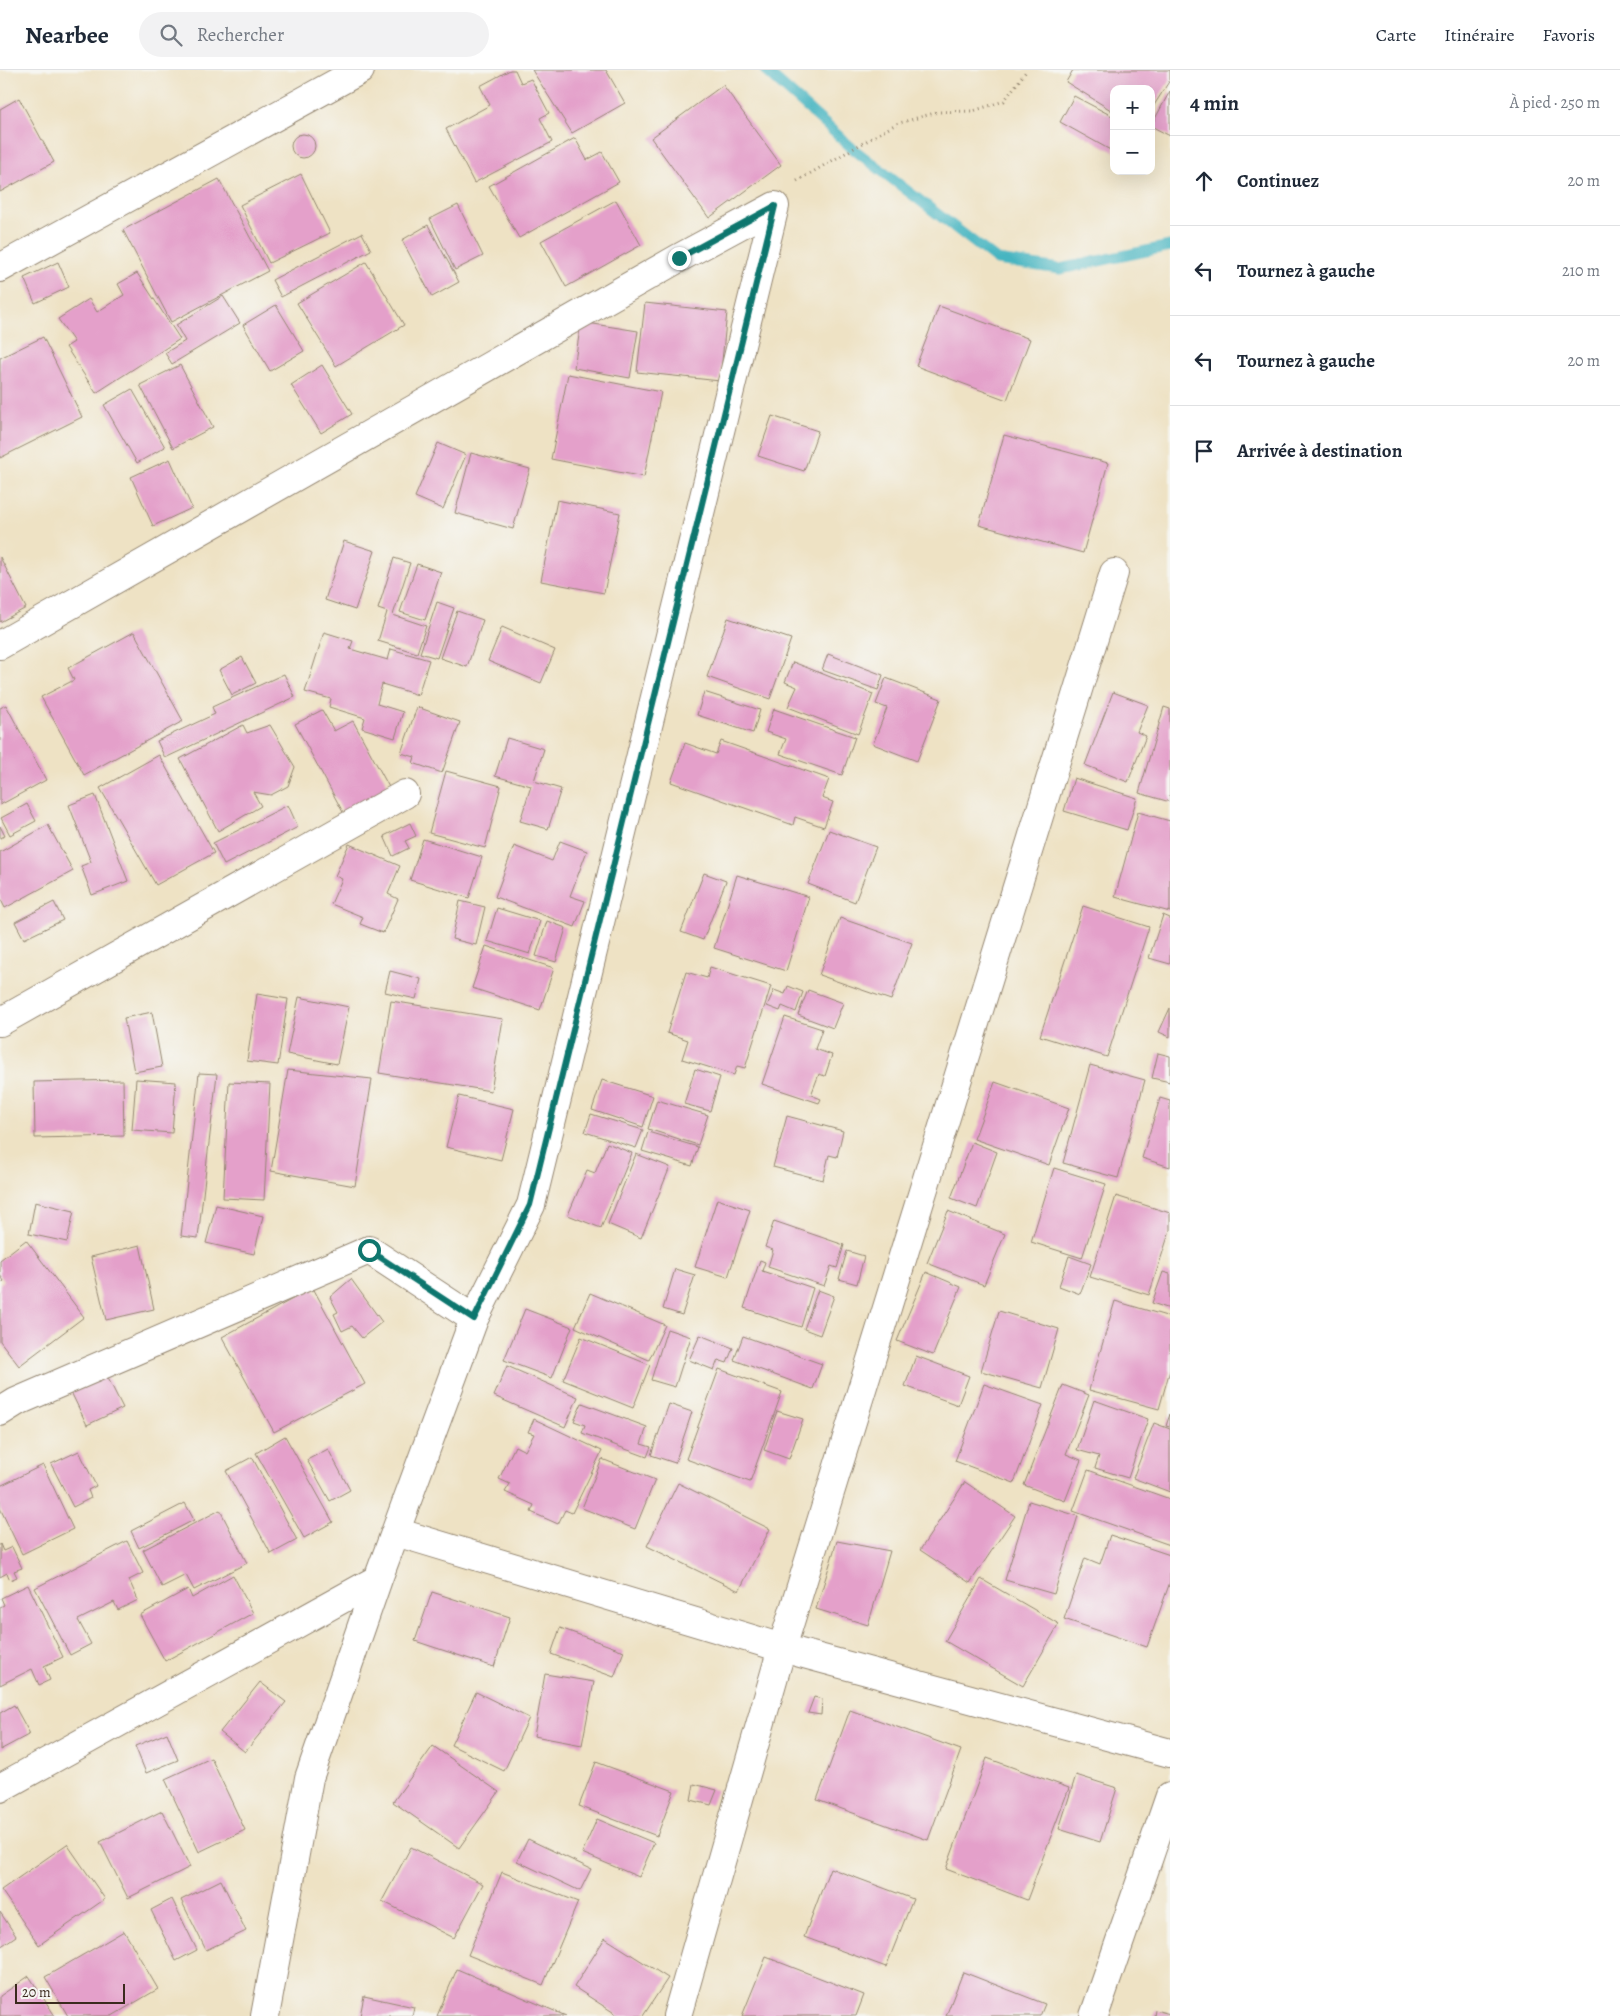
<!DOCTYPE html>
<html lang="fr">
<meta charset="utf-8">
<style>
:root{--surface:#fff;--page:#f2f2f3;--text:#1f2937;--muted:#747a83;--line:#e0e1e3}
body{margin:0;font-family:Alegreya,serif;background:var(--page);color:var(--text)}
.controls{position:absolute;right:15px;top:15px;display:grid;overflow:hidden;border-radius:10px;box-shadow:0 5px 20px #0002}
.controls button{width:45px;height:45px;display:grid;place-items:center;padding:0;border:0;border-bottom:1px solid var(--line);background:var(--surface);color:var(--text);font:25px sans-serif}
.scale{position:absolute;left:15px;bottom:12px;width:110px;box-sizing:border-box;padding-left:5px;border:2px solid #3b2a1e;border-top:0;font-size:14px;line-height:18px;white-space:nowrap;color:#3b2a1e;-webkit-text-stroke:4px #f6f6f2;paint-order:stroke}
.stop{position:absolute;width:15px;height:15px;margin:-11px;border:4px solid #0f766e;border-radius:50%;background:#fff}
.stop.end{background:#0f766e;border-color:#fff;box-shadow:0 1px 5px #0008}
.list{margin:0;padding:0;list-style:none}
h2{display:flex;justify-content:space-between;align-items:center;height:65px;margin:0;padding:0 20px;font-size:21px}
h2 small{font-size:16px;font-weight:400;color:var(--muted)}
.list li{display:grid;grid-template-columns:32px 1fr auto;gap:15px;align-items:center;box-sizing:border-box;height:90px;padding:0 20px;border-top:1px solid var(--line)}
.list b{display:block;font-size:19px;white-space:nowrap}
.list em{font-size:16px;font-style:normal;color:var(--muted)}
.icon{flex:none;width:28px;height:28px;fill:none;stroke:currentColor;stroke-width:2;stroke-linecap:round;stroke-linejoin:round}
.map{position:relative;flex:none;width:1170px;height:1946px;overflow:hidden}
header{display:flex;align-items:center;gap:30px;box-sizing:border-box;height:70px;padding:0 25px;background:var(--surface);border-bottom:1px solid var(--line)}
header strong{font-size:24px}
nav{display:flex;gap:28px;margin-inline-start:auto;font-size:18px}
.search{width:350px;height:45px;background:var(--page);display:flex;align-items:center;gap:12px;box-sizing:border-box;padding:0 18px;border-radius:28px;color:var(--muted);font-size:19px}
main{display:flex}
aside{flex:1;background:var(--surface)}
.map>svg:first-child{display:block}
</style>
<header>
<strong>Nearbee</strong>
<div class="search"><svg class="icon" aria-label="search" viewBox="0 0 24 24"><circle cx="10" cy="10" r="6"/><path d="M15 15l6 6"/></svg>Rechercher</div>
<nav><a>Carte</a><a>Itinéraire</a><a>Favoris</a></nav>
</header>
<main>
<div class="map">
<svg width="1170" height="1946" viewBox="0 0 1170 1946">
<rect width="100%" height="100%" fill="#f6f6f2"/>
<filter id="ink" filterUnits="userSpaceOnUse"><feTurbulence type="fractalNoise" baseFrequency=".02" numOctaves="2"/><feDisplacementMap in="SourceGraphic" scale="10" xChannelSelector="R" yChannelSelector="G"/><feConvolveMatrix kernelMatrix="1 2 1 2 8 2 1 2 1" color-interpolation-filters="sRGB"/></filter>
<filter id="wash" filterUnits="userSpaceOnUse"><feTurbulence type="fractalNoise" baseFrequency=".0096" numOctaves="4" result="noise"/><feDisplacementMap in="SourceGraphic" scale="20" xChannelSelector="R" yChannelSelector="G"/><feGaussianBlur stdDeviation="1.12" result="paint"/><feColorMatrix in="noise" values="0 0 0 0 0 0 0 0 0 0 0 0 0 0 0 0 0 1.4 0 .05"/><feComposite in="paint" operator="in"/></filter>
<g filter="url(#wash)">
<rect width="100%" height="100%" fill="#eee2c4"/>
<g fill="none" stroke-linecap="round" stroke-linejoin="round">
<!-- stream -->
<path stroke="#47b5c1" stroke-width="11" d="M 765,0 L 852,78 L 997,190 L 1060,199 L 1170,176"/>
</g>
<g id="blocks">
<!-- building -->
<path fill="#e4a0ca" d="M 510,0 L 515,0 L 521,13 L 531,9 L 549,43 L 540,48 L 552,72 L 474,113 L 446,59 L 490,35 L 480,16 Z
M 532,0 L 606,0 L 625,33 L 572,63 Z
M 1073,0 L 1170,0 L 1170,10 L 1151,40 L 1151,19 L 1114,19 L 1114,42 L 1066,12 Z
M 723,15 L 781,95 L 709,148 L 651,68 Z
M 1170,21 L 1170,66 L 1151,56 Z
M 1074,26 L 1114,47 L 1114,82 L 1060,52 Z
M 19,28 L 54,92 L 0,122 L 0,39 Z
M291 76a12 12 0 1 1 24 0a12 12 0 1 1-24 0Z
M 575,68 L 587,90 L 602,82 L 619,112 L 519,168 L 489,116 Z
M 301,104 L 330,163 L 269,193 L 240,135 Z
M 219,109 L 268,201 L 171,252 L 123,160 Z
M 616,130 L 641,175 L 566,217 L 541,171 Z
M 458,135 L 483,186 L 455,200 L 430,149 Z
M 428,155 L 459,212 L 432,227 L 402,170 Z
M 362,163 L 371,180 L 281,227 L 272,210 Z
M 58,192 L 69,217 L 35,233 L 24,208 Z
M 366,192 L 404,255 L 336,296 L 297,233 Z
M 137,203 L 180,269 L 96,323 L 66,277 L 74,272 L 58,249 L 89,229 L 97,242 L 124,225 L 118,214 Z
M 223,226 L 240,253 L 172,294 L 165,283 L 185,271 L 176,255 Z
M 645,233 L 727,242 L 720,311 L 637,302 Z
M 276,235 L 304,281 L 270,301 L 243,255 Z
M 939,236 L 1030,269 L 1007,330 L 916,296 Z
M 581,252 L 638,261 L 630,308 L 574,298 Z
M 43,267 L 82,347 L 0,388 L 0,288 Z
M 180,295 L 213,357 L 173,378 L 140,315 Z
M 322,295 L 352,344 L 321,363 L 291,315 Z
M 568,304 L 661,322 L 644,407 L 551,389 Z
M 132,319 L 165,377 L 137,393 L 104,335 Z
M 772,346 L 818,361 L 804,401 L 758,386 Z
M 1004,365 L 1108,393 L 1083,483 L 979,455 Z
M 438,373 L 466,385 L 443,439 L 415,427 Z
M 471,383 L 530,399 L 513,459 L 455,443 Z
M 170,389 L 192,438 L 153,456 L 131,407 Z
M 557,430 L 620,443 L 604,523 L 541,511 Z
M 344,471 L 375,481 L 355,540 L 325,530 Z
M 0,487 L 26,538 L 0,552 Z
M 394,488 L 410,493 L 393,545 L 426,556 L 417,583 L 378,571 L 387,542 L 378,539 Z
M 417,494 L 441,502 L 425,550 L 400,542 Z
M 437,532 L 454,538 L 437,588 L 420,583 Z
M 457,541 L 483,550 L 467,597 L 440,588 Z
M 728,548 L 791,569 L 770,629 L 707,607 Z
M 502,557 L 555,580 L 541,613 L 488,591 Z
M 134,562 L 183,651 L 84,705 L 41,627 L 74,610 L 68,598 Z
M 324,562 L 353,571 L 350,579 L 388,590 L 391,579 L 429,590 L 418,625 L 382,614 L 377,634 L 403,642 L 395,668 L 362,658 L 365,648 L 329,637 L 331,629 L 305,622 Z
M 828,584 L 883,605 L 878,620 L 822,600 Z
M 242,587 L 256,613 L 232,625 L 219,600 Z
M 793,592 L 873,624 L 858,664 L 788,637 L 797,617 L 785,612 Z
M 284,604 L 295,627 L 165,688 L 157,671 L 215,644 L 212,637 Z
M 886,608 L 941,629 L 917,691 L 873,674 L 887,638 L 876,634 Z
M 704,622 L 760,640 L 753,663 L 697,645 Z
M 1113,622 L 1148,635 L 1137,662 L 1146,666 L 1128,712 L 1085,695 Z
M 6,635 L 46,710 L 0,735 L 0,638 Z
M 417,637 L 460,652 L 442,703 L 413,693 L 415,687 L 401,683 Z
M 1164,637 L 1170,639 L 1170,732 L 1139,723 Z
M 774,639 L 855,667 L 842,705 L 780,684 L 786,669 L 766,662 Z
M 322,640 L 334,661 L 353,651 L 390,719 L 344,744 L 295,654 Z
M 243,655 L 247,663 L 270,655 L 295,697 L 288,716 L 271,725 L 253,722 L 261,736 L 218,761 L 180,689 Z
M 507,668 L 544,679 L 534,711 L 561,719 L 548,759 L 520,751 L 531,716 L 495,706 Z
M 721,671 L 829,709 L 822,728 L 833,732 L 824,757 L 795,747 L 793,755 L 671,712 L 685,673 L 716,684 Z
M 159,685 L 214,783 L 156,815 L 100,718 Z
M 446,701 L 501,716 L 485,778 L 429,763 Z
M 1074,708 L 1137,728 L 1127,760 L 1064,741 Z
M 95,725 L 128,811 L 92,825 L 81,796 L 91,792 L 69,735 Z
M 27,734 L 36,751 L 10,765 L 1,748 Z
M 288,735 L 298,757 L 224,795 L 213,773 Z
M 1138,742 L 1170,751 L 1170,842 L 1115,827 Z
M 410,753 L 416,766 L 405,771 L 409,778 L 393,786 L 384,766 Z
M 48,755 L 73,801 L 5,838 L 0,828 L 0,782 Z
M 0,756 L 5,766 L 0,768 Z
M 829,760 L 876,777 L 855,832 L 808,814 Z
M 423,769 L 482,787 L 469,828 L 410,810 Z
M 560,771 L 587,781 L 570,826 L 585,831 L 575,857 L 495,827 L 514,776 L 552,791 Z
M 349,774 L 400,796 L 388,824 L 398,829 L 383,863 L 360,854 L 363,847 L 331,834 L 342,809 L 335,806 Z
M 704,803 L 726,811 L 703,870 L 681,862 Z
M 737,805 L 809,827 L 786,901 L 714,878 Z
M 460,831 L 485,837 L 476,875 L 452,869 Z
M 54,832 L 63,850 L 24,869 L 15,852 Z
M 1083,836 L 1149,857 L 1107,987 L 1040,966 Z
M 497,838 L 540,851 L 530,884 L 487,871 Z
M 1163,845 L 1170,848 L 1170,894 L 1149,888 Z
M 840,848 L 912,873 L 891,930 L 819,905 Z
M 547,851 L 566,858 L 556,892 L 536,886 Z
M 486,876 L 554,898 L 540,940 L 472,918 Z
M 710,897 L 771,916 L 745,998 L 737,996 L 734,1005 L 682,989 L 688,970 L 667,963 L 686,902 L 707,908 Z
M 390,901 L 421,909 L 416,929 L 385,922 Z
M 788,916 L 803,922 L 796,942 L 782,936 L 780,941 L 767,936 L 774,920 L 785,924 Z
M 808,920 L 843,933 L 833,958 L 798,945 Z
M 257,924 L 288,929 L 278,995 L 247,991 Z
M 299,927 L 349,937 L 337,994 L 287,984 Z
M 391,931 L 503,949 L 491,1021 L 379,1003 Z
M 1170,938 L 1170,967 L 1159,962 Z
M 152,942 L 162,997 L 134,1002 L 124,948 Z
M 785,947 L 822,959 L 815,979 L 832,985 L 825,1006 L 819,1004 L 811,1025 L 821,1029 L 819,1033 L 762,1014 Z
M 1158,983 L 1170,986 L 1170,1012 L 1152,1008 Z
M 1090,995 L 1145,1010 L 1118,1108 L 1063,1093 Z
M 695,999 L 720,1007 L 710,1041 L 684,1034 Z
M 288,1000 L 372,1009 L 355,1116 L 271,1101 Z
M 199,1003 L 217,1004 L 198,1168 L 181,1166 Z
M 136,1009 L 176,1012 L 172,1063 L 132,1060 Z
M 123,1010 L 124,1066 L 35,1068 L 34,1012 Z
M 602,1010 L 653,1026 L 643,1057 L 592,1040 Z
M 229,1012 L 270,1014 L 264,1130 L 223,1128 Z
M 995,1012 L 1069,1038 L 1049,1095 L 974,1069 Z
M 459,1026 L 514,1039 L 501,1090 L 446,1077 Z
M 1160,1028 L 1170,1031 L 1170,1097 L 1142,1088 Z
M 657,1030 L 708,1045 L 698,1075 L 648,1059 Z
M 591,1044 L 643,1060 L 636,1078 L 585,1062 Z
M 787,1046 L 843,1061 L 837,1087 L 829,1085 L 823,1110 L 773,1097 Z
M 648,1062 L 698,1077 L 692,1096 L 642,1081 Z
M 972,1072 L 997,1082 L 977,1138 L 951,1128 Z
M 607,1073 L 632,1083 L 601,1158 L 568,1145 L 587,1100 L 595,1103 Z
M 636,1084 L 670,1097 L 641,1168 L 608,1154 Z
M 1054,1098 L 1106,1114 L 1082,1188 L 1031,1172 Z
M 1116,1126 L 1170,1143 L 1170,1160 L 1149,1225 L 1090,1207 Z
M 717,1129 L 750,1140 L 728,1207 L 695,1197 Z
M 35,1132 L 74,1141 L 67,1172 L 29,1164 Z
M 216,1135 L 263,1146 L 254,1184 L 206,1173 Z
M 948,1141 L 1005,1164 L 984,1215 L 927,1193 Z
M 774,1151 L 844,1175 L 837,1198 L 831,1196 L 824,1216 L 768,1197 L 773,1180 L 765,1177 Z
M 26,1170 L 84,1247 L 19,1296 L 0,1271 L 0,1214 L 4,1211 L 0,1205 L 0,1190 Z
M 140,1175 L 154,1239 L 106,1250 L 91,1187 Z
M 847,1181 L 864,1186 L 857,1214 L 839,1209 Z
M 1069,1186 L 1091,1194 L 1080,1224 L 1059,1216 Z
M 760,1190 L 765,1192 L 762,1201 L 813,1218 L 801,1257 L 744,1238 Z
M 675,1199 L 695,1205 L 682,1245 L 663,1239 Z
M 926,1202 L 961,1217 L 933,1285 L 897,1271 Z
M 1163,1202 L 1170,1204 L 1170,1239 L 1152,1233 Z
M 351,1209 L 382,1252 L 362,1268 L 352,1256 L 342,1261 L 334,1244 L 338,1242 L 330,1227 Z
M 313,1218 L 365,1314 L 274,1362 L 222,1267 Z
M 818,1220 L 834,1226 L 820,1265 L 804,1259 Z
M 590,1223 L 665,1255 L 649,1290 L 575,1257 Z
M 1115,1231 L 1170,1247 L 1170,1300 L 1159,1339 L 1089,1320 Z
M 525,1239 L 572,1257 L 552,1308 L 504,1290 Z
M 999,1241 L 1059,1259 L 1042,1318 L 981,1301 Z
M 667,1259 L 691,1267 L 675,1317 L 651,1310 Z
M 700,1265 L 733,1278 L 727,1293 L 718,1290 L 714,1300 L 689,1290 Z
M 743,1266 L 822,1294 L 813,1319 L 734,1290 Z
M 581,1267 L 650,1295 L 633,1338 L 563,1310 Z
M 916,1286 L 969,1306 L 958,1335 L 905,1316 Z
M 507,1296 L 578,1327 L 565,1357 L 494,1326 Z
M 719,1299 L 782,1322 L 750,1412 L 686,1389 Z
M 106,1304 L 123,1338 L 87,1355 L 71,1322 Z
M 984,1314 L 1043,1335 L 1014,1413 L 955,1391 Z
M 1063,1315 L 1089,1325 L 1066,1384 L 1081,1390 L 1065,1431 L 1024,1415 Z
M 1094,1330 L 1148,1349 L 1128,1408 L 1095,1398 L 1099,1386 L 1077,1380 Z
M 582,1333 L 647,1357 L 641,1374 L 651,1377 L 647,1387 L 582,1363 L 585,1355 L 574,1351 Z
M 669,1334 L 692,1342 L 675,1393 L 651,1385 Z
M 777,1341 L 803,1349 L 789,1389 L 764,1380 Z
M 1170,1344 L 1170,1357 L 1166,1356 Z
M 534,1349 L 602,1381 L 572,1443 L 565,1440 L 558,1454 L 531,1442 L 534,1435 L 505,1422 L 510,1414 L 499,1409 L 515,1376 L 525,1381 L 534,1364 L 528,1362 Z
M 1154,1353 L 1170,1359 L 1170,1422 L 1133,1408 Z
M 285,1366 L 333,1452 L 304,1468 L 256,1383 Z
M 328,1379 L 350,1420 L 330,1431 L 307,1390 Z
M 79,1381 L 96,1416 L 88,1420 L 91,1428 L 73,1437 L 51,1394 Z
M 252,1387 L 297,1470 L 271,1484 L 226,1401 Z
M 602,1389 L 655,1410 L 635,1459 L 582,1438 Z
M 43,1395 L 73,1459 L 22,1484 L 0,1438 L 0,1416 Z
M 1088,1400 L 1170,1429 L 1170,1475 L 1073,1441 Z
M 965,1412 L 1015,1446 L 970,1513 L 920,1480 Z
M 678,1413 L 770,1459 L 739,1521 L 647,1476 Z
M 1029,1431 L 1078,1446 L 1054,1524 L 1005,1510 Z
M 185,1433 L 194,1450 L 139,1478 L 131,1461 Z
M 220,1440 L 247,1493 L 194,1520 L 186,1505 L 162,1517 L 143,1480 Z
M 1110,1465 L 1170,1485 L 1170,1512 L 1147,1577 L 1064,1549 L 1085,1488 L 1100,1494 Z
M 127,1471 L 143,1503 L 129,1510 L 138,1530 L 118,1540 L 114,1532 L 78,1550 L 91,1574 L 70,1585 L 35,1518 Z
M 837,1471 L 890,1481 L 868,1555 L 816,1539 Z
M 0,1474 L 3,1481 L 12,1477 L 22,1498 L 14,1501 L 17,1507 L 10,1510 L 7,1503 L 0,1507 Z
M 233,1505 L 253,1543 L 165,1591 L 140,1545 L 188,1519 L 192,1528 Z
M 981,1509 L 1059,1554 L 1023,1616 L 945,1571 Z
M 28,1515 L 63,1587 L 44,1596 L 50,1610 L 39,1615 L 32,1599 L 0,1615 L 0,1537 L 4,1535 L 1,1528 Z
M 432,1522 L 510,1547 L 494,1597 L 415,1571 Z
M 560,1558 L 624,1581 L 614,1607 L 551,1584 Z
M 545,1604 L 594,1612 L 582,1675 L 534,1666 Z
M 260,1612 L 286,1632 L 245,1682 L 220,1662 Z
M 476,1622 L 529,1648 L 504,1701 L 451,1675 Z
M 814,1627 L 822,1629 L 821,1645 L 808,1643 Z
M 14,1635 L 30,1664 L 0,1680 L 0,1643 Z
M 850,1640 L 961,1680 L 928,1770 L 817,1730 Z
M 167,1663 L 178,1690 L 146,1703 L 135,1676 Z
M 433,1676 L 499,1722 L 459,1778 L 393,1732 Z
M 211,1688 L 245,1760 L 199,1782 L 165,1709 Z
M 987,1688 L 1069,1718 L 1027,1830 L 946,1799 Z
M 596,1692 L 674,1721 L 657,1766 L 579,1736 Z
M 1076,1705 L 1117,1718 L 1100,1772 L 1059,1759 Z
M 694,1714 L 717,1720 L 711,1735 L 691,1730 Z
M 162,1741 L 190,1797 L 128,1828 L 100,1772 Z
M 597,1749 L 654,1773 L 639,1807 L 582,1783 Z
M 528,1769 L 591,1799 L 580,1821 L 517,1791 Z
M 67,1774 L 105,1829 L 39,1875 L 1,1820 Z
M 411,1777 L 483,1814 L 454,1868 L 382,1831 Z
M 830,1798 L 913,1829 L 886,1897 L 804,1867 Z
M 502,1802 L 578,1832 L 543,1915 L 468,1885 Z
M 221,1810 L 246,1861 L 206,1880 L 181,1830 Z
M 172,1829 L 197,1880 L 176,1891 L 151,1840 Z
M 0,1842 L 16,1866 L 0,1877 Z
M 124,1861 L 158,1919 L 112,1946 L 68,1946 L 45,1907 Z
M 605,1868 L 668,1908 L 643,1946 L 619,1946 L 574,1917 Z
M 766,1887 L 864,1925 L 856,1946 L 742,1946 Z
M 457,1899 L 566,1946 L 437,1946 Z
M 963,1902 L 1045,1934 L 1040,1946 L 946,1946 Z
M 29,1906 L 55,1946 L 0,1946 L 0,1926 Z
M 364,1926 L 414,1937 L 412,1946 L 360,1946 Z
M 1155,1940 L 1170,1944 L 1170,1946 L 1154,1946 Z"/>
</g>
</g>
<g filter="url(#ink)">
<use href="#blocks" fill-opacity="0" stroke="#948671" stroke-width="1"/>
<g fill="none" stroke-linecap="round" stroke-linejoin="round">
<defs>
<path id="street" d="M 0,198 L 360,0
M 0,575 L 679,188 L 775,136
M 0,952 L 405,724
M 0,1342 L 16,1332 L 369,1180 L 474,1249
M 396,1462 L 782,1578 L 1170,1683
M 0,1718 L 378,1509
M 265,1946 L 309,1708 L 378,1509 L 474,1249 L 531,1135 L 775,136
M 677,1946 L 782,1578 L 1114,503
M 1094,1946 L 1170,1726"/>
</defs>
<!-- street casing -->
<use href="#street" stroke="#948671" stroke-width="30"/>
<!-- path -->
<path stroke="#948671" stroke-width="3" stroke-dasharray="1 4" stroke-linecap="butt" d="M 797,111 L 896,54 L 938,42 L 973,41 L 1004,31 L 1027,0"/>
<!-- street -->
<use href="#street" stroke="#fff" stroke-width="28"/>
</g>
</g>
<g fill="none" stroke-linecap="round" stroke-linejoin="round" filter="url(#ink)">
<!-- route -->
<path stroke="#0f766e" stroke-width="6" d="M 369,1180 L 474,1249 L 530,1135 L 775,136 L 679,188"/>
</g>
</svg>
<div class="controls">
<button>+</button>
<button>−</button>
</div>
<div class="scale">20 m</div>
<div class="stop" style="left:369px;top:1180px"></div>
<div class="stop end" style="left:679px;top:188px"></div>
</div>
<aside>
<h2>4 min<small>À pied · 250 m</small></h2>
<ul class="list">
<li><svg class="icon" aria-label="ahead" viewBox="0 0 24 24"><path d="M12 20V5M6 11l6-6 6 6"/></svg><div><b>Continuez</b></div><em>20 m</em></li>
<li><svg class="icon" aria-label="left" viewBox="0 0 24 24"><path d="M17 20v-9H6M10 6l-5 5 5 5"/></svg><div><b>Tournez à gauche</b></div><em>210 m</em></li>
<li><svg class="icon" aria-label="left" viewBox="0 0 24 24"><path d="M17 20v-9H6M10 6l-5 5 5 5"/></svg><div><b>Tournez à gauche</b></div><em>20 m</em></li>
<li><svg class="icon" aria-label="arrive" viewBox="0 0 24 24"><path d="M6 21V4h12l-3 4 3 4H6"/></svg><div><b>Arrivée à destination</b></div></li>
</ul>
</aside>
</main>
